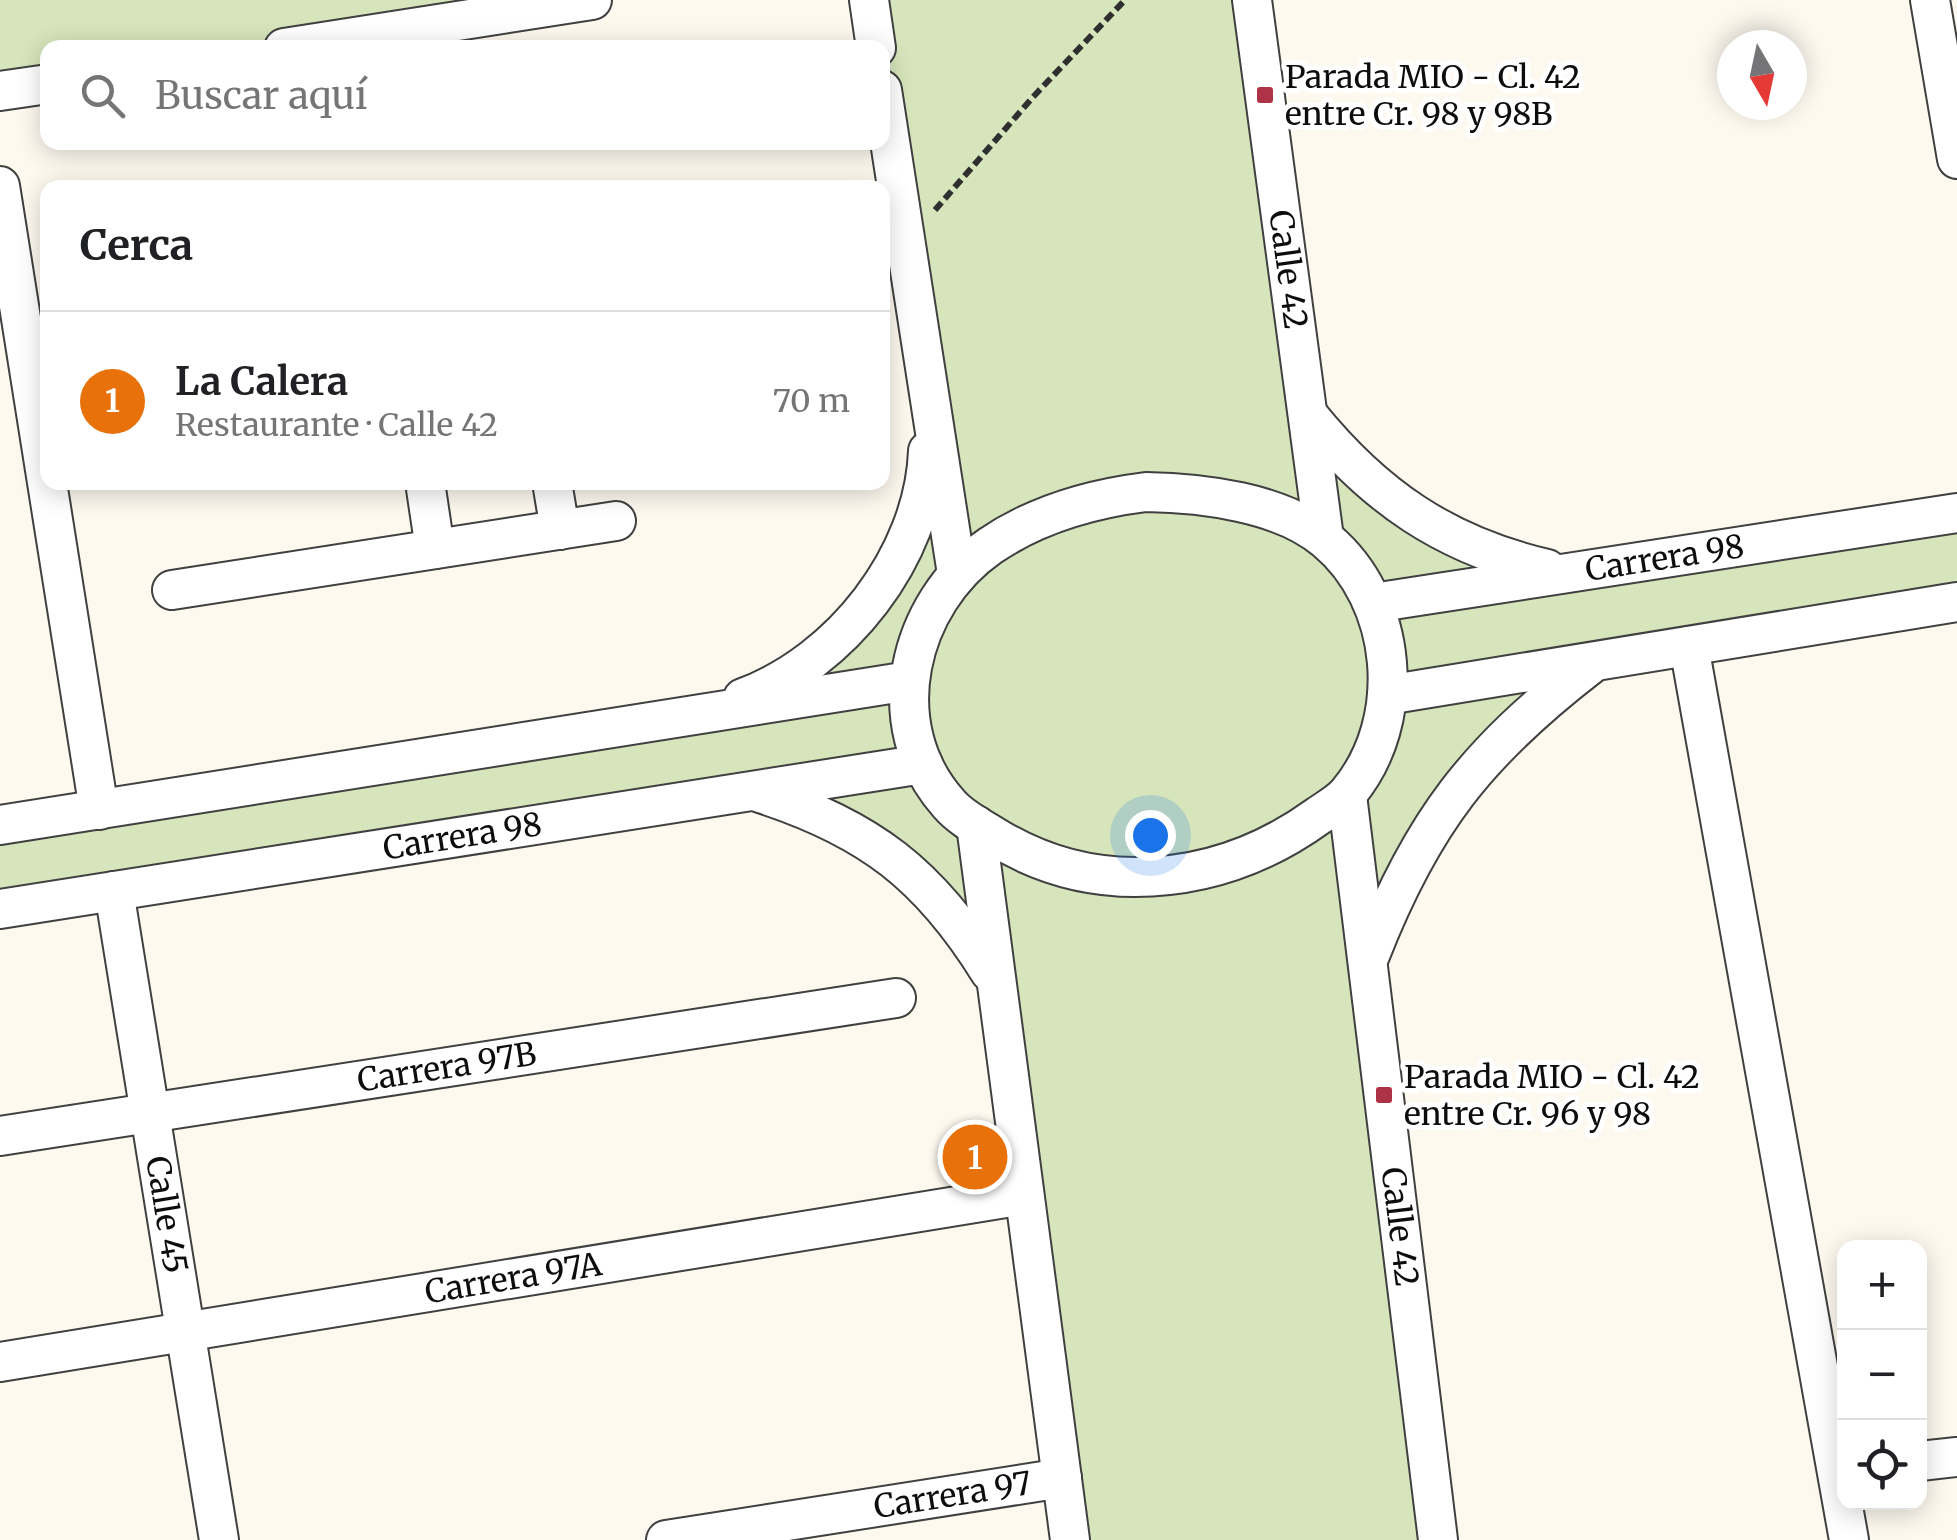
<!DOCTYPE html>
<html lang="es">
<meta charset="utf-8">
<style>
:root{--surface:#fff;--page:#f2f2f2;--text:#202124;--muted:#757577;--line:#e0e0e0;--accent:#1a73e8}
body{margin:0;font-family:Merriweather,serif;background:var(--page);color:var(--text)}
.controls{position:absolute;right:30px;bottom:30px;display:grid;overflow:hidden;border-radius:20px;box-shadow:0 5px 25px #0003}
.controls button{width:90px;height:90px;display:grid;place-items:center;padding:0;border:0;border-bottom:2px solid var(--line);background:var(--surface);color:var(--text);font:50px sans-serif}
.compass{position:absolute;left:1717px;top:30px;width:90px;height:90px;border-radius:50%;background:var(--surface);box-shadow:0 5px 25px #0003;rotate:171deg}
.you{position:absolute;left:1150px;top:835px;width:35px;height:35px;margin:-25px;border:8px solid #fff;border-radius:50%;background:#1a73e8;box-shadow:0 0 0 15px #1a73e833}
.badge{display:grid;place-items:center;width:65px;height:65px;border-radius:50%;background:var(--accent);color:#fff;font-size:32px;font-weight:700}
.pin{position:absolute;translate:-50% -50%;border:5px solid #fff;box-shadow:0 2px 10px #0006}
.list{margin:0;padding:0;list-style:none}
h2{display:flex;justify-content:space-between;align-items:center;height:130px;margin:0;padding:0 40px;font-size:42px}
h2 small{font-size:32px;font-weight:400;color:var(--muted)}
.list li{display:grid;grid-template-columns:65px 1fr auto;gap:30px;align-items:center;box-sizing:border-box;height:180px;padding:0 40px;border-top:2px solid var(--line)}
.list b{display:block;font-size:38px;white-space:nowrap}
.list p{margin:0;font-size:32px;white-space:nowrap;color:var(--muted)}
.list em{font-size:32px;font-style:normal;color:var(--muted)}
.icon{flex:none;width:55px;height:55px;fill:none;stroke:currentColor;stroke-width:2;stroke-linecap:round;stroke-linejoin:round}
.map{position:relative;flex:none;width:1957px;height:1540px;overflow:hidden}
.search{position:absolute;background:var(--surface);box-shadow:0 5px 25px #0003;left:40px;top:40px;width:850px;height:110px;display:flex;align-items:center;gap:25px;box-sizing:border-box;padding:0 35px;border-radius:20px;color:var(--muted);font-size:38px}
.panel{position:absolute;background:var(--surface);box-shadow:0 5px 25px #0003;left:40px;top:180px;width:850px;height:310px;border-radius:20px}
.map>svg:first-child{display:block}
</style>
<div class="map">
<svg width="1957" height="1540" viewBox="0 0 1957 1540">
<rect width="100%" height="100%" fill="#fdf9ef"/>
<!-- green -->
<path fill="#d6e5bb" d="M 0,0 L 592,0 L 284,47 L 48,48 L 47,84 L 0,91 Z
M 869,0 L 1252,0 L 1308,415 L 1341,455 L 1514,561 L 1957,513 L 1957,602 L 1595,661 L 1479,762 L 1368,962 L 1438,1540 L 1070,1540 L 996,983 L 920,880 L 751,791 L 0,909 L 0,825 L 696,715 L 823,652 L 927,470 L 883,90 L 882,48 Z"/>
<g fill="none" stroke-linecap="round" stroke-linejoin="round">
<defs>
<g id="minor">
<path d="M 869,0 L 876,48"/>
<path id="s1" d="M 1252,0 L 1324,538"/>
<path d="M 1930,0 L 1957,159"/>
<path d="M 284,48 L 592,0"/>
<path d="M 882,90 L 957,574"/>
<path d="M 0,91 L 48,84"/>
<path d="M 0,186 L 99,810"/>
<path d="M 1309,416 C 1374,496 1444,545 1547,569"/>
<path d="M 425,482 L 435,549"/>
<path d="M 552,482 L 560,530"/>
<path d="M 1146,492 C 1202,493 1281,502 1326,540 C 1398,600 1409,720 1348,793 C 1341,802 1328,809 1318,816 C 1264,855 1202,877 1135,877 C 1083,877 1035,862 992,835 C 977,826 960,817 949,804 C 878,725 908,603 990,546 C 1037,514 1090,499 1146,492 Z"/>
<path d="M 172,590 L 616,521"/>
<path id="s2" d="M 1373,603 L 1957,513"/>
<path d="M 1689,646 L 1849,1540"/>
<path d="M 1387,695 L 1957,602"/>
<path d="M 743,698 C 841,662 924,557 928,451"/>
<path d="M 760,793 C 869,828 930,875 990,972"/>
<path id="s3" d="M 1347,795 L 1438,1540"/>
<path d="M 0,825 L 909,681"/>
<path d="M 976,825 L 1070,1540"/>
<path id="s4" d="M 114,891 L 219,1540"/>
<path id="s5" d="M 0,909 L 923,764"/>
<path d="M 1370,955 C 1422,822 1477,752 1590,665"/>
<path id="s6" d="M 0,1136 L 896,998"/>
<path id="s7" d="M 0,1362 L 1024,1195"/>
<path d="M 1920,1461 L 1957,1457"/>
<path id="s8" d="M 666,1540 L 1062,1478"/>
</g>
</defs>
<!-- minor casing -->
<use href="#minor" stroke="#404040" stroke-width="42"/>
<!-- path -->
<path stroke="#2f2f2f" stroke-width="6" stroke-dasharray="10 5" stroke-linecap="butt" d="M 935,210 L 1033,97 L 1125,0"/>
<!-- minor -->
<use href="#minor" stroke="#fff" stroke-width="38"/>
</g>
<!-- markers -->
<g fill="#af3347" stroke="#fff" stroke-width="4">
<rect x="1255" y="85" width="20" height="20" rx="5"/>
<rect x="1374" y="1085" width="20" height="20" rx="5"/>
</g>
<g text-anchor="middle" stroke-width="10" stroke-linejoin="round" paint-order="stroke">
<!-- poi labels -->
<g font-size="32" fill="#0d0d0d" stroke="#fff" text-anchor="start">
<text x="1285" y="88">Parada MIO - Cl. 42<tspan x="1285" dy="37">entre Cr. 98 y 98B</tspan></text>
<text x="1404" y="1088">Parada MIO - Cl. 42<tspan x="1404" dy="37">entre Cr. 96 y 98</tspan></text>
</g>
<!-- street labels -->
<g font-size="32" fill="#0d0d0d" stroke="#fff">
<text dy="11" stroke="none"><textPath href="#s1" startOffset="272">Calle 42</textPath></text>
<text dy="11" stroke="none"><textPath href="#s2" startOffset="295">Carrera 98</textPath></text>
<text dy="11" stroke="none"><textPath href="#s5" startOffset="468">Carrera 98</textPath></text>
<text dy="11" stroke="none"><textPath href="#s6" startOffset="452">Carrera 97B</textPath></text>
<text dy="11" stroke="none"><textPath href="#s4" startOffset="328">Calle 45</textPath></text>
<text dy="11" stroke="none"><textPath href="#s3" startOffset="435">Calle 42</textPath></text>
<text dy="11" stroke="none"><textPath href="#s7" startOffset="520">Carrera 97A</textPath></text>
<text dy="11" stroke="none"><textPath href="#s8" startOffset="290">Carrera 97</textPath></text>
</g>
</g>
</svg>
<div class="controls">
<button>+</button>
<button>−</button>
<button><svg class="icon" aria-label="locate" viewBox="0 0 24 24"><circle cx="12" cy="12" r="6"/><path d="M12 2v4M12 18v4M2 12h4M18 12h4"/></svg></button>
</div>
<svg class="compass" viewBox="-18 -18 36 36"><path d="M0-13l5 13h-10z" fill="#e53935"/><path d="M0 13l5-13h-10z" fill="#757577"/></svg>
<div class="you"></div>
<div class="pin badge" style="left:975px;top:1157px;background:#e8710a">1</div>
<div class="search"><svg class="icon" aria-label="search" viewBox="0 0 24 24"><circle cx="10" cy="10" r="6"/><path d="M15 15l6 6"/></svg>Buscar aquí</div>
<section class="panel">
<h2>Cerca<small></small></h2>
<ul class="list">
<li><span class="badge" style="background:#e8710a">1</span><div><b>La Calera</b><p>Restaurante · Calle 42</p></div><em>70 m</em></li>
</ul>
</section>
</div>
